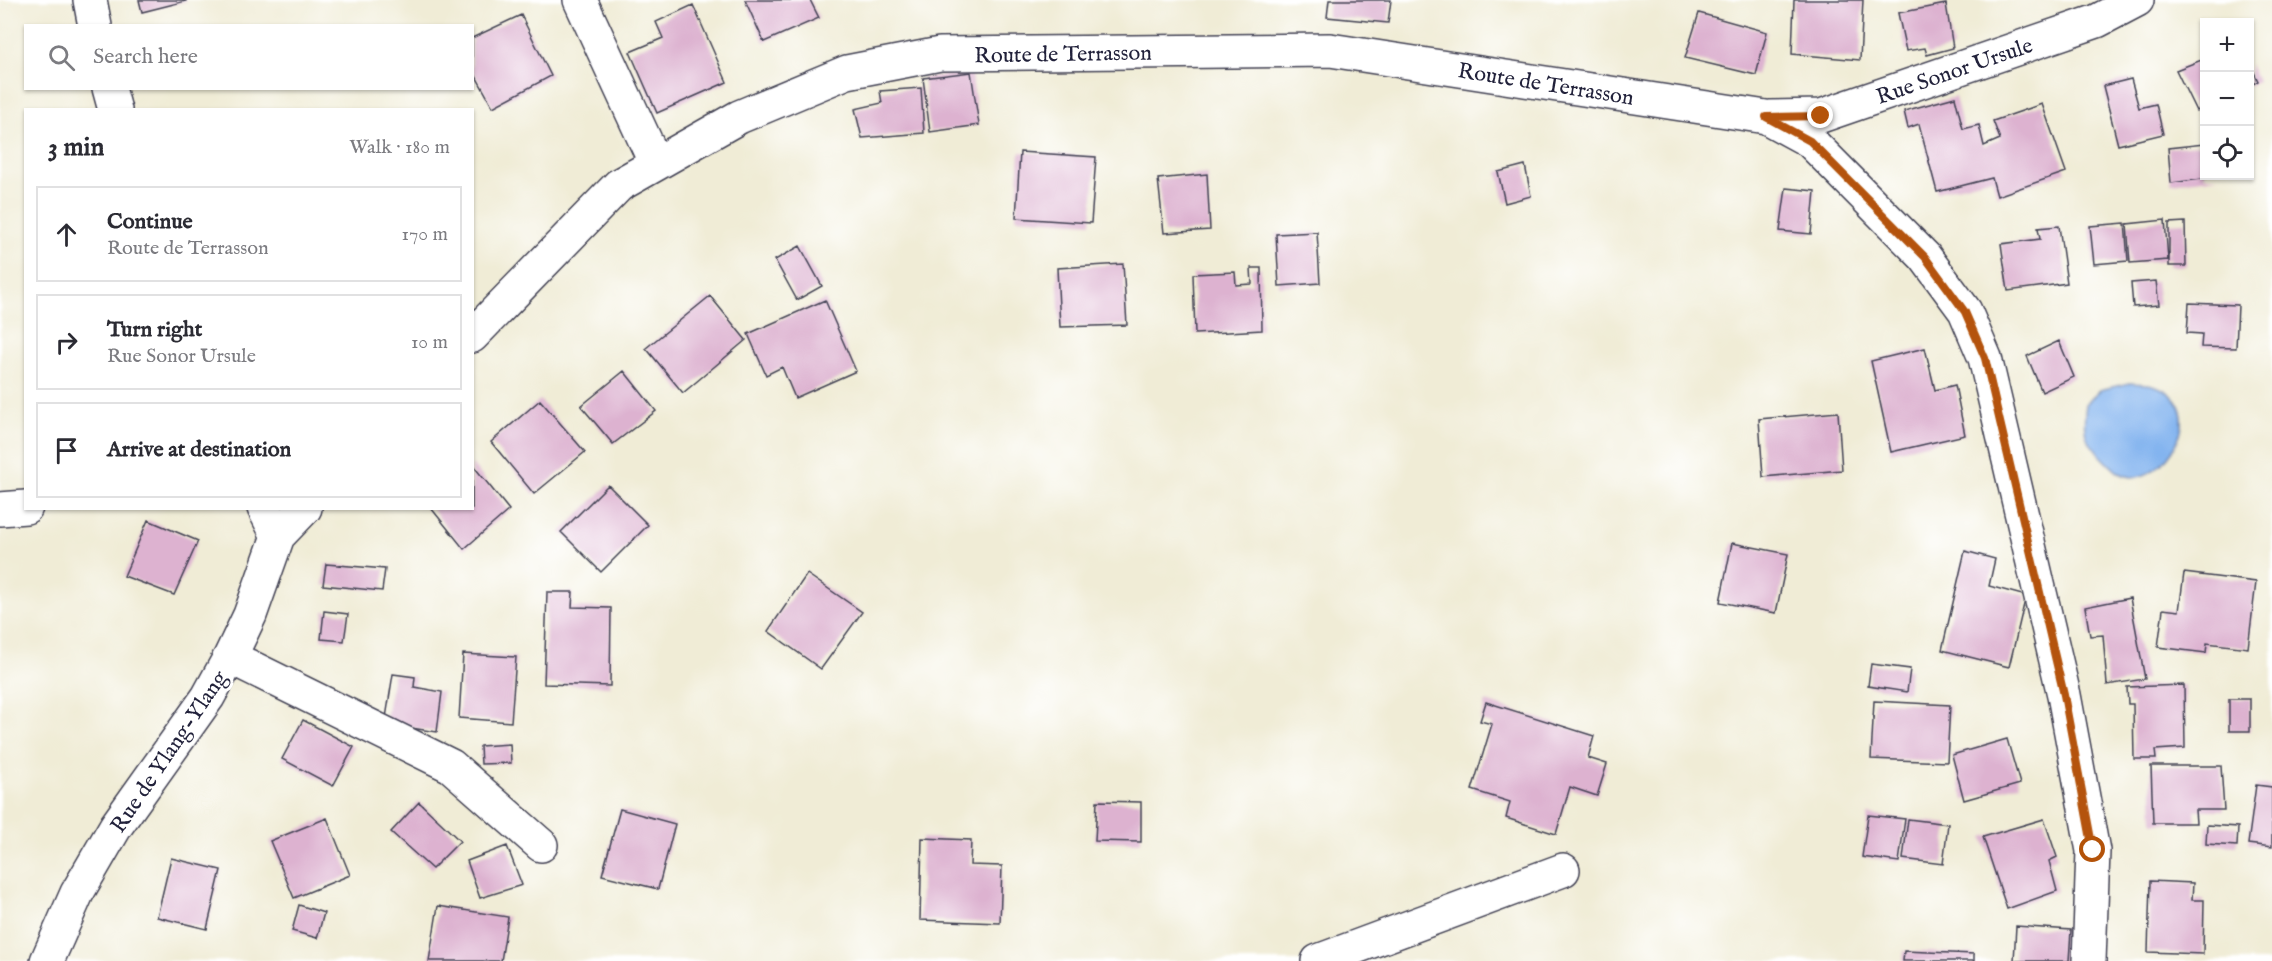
<!DOCTYPE html>
<meta charset="utf-8">
<style>
:root{--surface:#fff;--page:#f2f2f3;--text:#2b2b33;--muted:#7c7c81;--line:#e1e1e2}
body{margin:0;font-family:"IM FELL English",serif;background:var(--page);color:var(--text)}
.controls{position:absolute;right:18px;top:18px;display:grid;overflow:hidden;border-radius:0px;box-shadow:0 2px 4px #0004}
.controls button{width:54px;height:54px;display:grid;place-items:center;padding:0;border:0;border-bottom:2px solid var(--line);background:var(--surface);color:var(--text);font:30px sans-serif}
.stop{position:absolute;width:18px;height:18px;margin:-14px;border:4px solid #b45309;border-radius:50%;background:#fff}
.stop.end{background:#b45309;border-color:#fff;box-shadow:0 2px 6px #0008}
.list{margin:0;padding:0;list-style:none}
h2{display:flex;justify-content:space-between;align-items:center;height:78px;margin:0;padding:0 24px;font-size:26px}
h2 small{font-size:20px;font-weight:400;color:var(--muted)}
.list li{display:grid;grid-template-columns:39px 1fr auto;gap:18px;align-items:center;box-sizing:border-box;height:96px;margin:0 12px 12px;padding:0 12px;border:2px solid var(--line);border-radius:0px}
.list b{display:block;font-size:22px;white-space:nowrap}
.list p{margin:0;font-size:20px;white-space:nowrap;color:var(--muted)}
.list em{font-size:20px;font-style:normal;color:var(--muted)}
.icon{flex:none;width:33px;height:33px;fill:none;stroke:currentColor;stroke-width:2;stroke-linecap:round;stroke-linejoin:round}
.map{position:relative;flex:none;width:2272px;height:961px;overflow:hidden}
.search{position:absolute;background:var(--surface);box-shadow:0 2px 4px #0004;left:24px;top:24px;width:450px;height:66px;display:flex;align-items:center;gap:15px;box-sizing:border-box;padding:0 21px;border-radius:0px;color:var(--muted);font-size:22px}
.panel{position:absolute;background:var(--surface);box-shadow:0 2px 4px #0004;left:24px;top:108px;width:450px;height:402px;border-radius:0px}
.map>svg:first-child{display:block}
</style>
<div class="map">
<svg width="2272" height="961" viewBox="0 0 2272 961">
<rect width="100%" height="100%" fill="#fff"/>
<filter id="ink" filterUnits="userSpaceOnUse"><feTurbulence type="fractalNoise" baseFrequency=".0167" numOctaves="2"/><feDisplacementMap in="SourceGraphic" scale="12" xChannelSelector="R" yChannelSelector="G"/><feConvolveMatrix kernelMatrix="1 2 1 2 8 2 1 2 1" color-interpolation-filters="sRGB"/></filter>
<filter id="wash" filterUnits="userSpaceOnUse"><feTurbulence type="fractalNoise" baseFrequency=".008" numOctaves="4" result="noise"/><feDisplacementMap in="SourceGraphic" scale="24" xChannelSelector="R" yChannelSelector="G"/><feGaussianBlur stdDeviation="1.35" result="paint"/><feColorMatrix in="noise" values="0 0 0 0 0 0 0 0 0 0 0 0 0 0 0 0 0 1.4 0 .05"/><feComposite in="paint" operator="in"/></filter>
<g filter="url(#wash)">
<rect width="100%" height="100%" fill="#f0ecd6"/>
<!-- water -->
<path fill="#83b4ef" stroke="#526b95" stroke-width="1.5" d="M 2129,383 C 2138,384 2148,383 2156,386 C 2214,408 2163,486 2127,476 C 2118,474 2112,467 2105,460 C 2084,439 2082,434 2086,404 L 2100,390 Z"/>
<g id="blocks">
<!-- building -->
<path fill="#ddb2d0" d="M 139,0 L 186,0 L 186,1 L 142,12 Z
M 745,0 L 810,0 L 819,18 L 764,42 Z
M 1329,0 L 1391,0 L 1388,23 L 1327,17 Z
M 1794,0 L 1863,0 L 1860,60 L 1792,54 Z
M 1946,4 L 1953,48 L 1927,55 L 1925,48 L 1906,51 L 1898,13 Z
M 693,5 L 727,82 L 657,113 L 630,52 L 663,38 L 656,22 Z
M 1699,13 L 1767,32 L 1756,75 L 1685,58 Z
M 521,15 L 551,76 L 493,107 L 472,69 L 472,38 Z
M 2204,59 L 2204,107 L 2196,111 L 2176,70 Z
M 2250,64 L 2258,81 L 2250,86 Z
M 971,72 L 979,125 L 930,132 L 923,78 Z
M 2131,79 L 2139,108 L 2156,104 L 2163,134 L 2118,145 L 2103,86 Z
M 921,88 L 924,133 L 862,138 L 855,109 L 882,103 L 880,91 Z
M 1955,97 L 1963,129 L 1979,125 L 1984,146 L 2000,139 L 1993,121 L 2042,104 L 2066,172 L 1997,196 L 1992,178 L 1937,192 L 1919,124 L 1908,128 L 1904,111 Z
M 2204,144 L 2204,176 L 2218,177 L 2171,183 L 2168,148 Z
M 1020,152 L 1096,157 L 1091,223 L 1016,218 Z
M 1525,165 L 1531,196 L 1505,203 L 1498,172 Z
M 1207,174 L 1210,230 L 1164,233 L 1158,179 Z
M 1786,188 L 1815,191 L 1811,234 L 1780,231 Z
M 2165,220 L 2168,260 L 2130,263 L 2127,224 Z
M 2185,222 L 2186,266 L 2169,266 L 2169,223 Z
M 2125,223 L 2128,261 L 2094,264 L 2090,226 Z
M 2059,226 L 2067,283 L 2008,291 L 2001,244 L 2040,239 L 2038,228 Z
M 1317,232 L 1320,283 L 1279,286 L 1276,234 Z
M 800,246 L 822,286 L 797,300 L 775,260 Z
M 1123,264 L 1127,325 L 1060,327 L 1057,268 Z
M 1251,268 L 1261,268 L 1262,330 L 1195,334 L 1193,274 L 1235,272 L 1236,285 L 1252,284 Z
M 2156,281 L 2159,305 L 2133,307 L 2131,283 Z
M 710,296 L 746,340 L 683,393 L 646,348 Z
M 825,300 L 856,371 L 795,398 L 782,367 L 766,375 L 748,334 Z
M 2189,303 L 2238,305 L 2236,348 L 2201,347 L 2202,334 L 2187,333 Z
M 2059,341 L 2074,377 L 2042,392 L 2027,356 Z
M 1925,348 L 1935,390 L 1955,385 L 1965,435 L 1891,452 L 1871,361 Z
M 624,371 L 656,411 L 613,444 L 581,406 Z
M 540,400 L 585,452 L 534,494 L 491,442 Z
M 1838,412 L 1842,470 L 1763,477 L 1759,419 Z
M 472,464 L 509,510 L 464,549 L 431,508 L 472,508 Z
M 608,485 L 648,525 L 601,572 L 561,532 Z
M 148,520 L 198,541 L 174,595 L 124,576 Z
M 1732,543 L 1788,554 L 1776,613 L 1720,602 Z
M 1965,551 L 1995,559 L 1989,586 L 2026,596 L 2009,667 L 1942,650 Z
M 326,564 L 385,569 L 382,591 L 323,585 Z
M 2184,573 L 2256,582 L 2248,648 L 2207,643 L 2206,653 L 2158,647 L 2163,609 L 2179,611 Z
M 807,574 L 862,612 L 821,669 L 768,631 Z
M 547,592 L 573,592 L 572,607 L 611,608 L 610,686 L 544,684 Z
M 2130,598 L 2145,679 L 2107,685 L 2103,635 L 2090,636 L 2085,607 Z
M 324,611 L 348,614 L 344,641 L 321,639 Z
M 463,654 L 516,657 L 511,722 L 459,718 Z
M 1871,664 L 1910,669 L 1907,692 L 1868,686 Z
M 393,674 L 415,677 L 414,687 L 442,692 L 437,732 L 385,724 Z
M 2184,685 L 2185,748 L 2155,750 L 2156,759 L 2134,759 L 2133,704 L 2128,704 L 2127,687 Z
M 2229,699 L 2250,699 L 2250,731 L 2229,731 Z
M 1874,701 L 1950,705 L 1947,762 L 1871,759 Z
M 1486,702 L 1594,736 L 1588,758 L 1607,764 L 1597,796 L 1570,787 L 1556,834 L 1506,818 L 1510,802 L 1472,790 L 1492,724 L 1480,721 Z
M 303,720 L 354,747 L 333,786 L 282,759 Z
M 2007,739 L 2020,784 L 1964,800 L 1952,755 Z
M 510,744 L 511,763 L 481,764 L 480,746 Z
M 2151,766 L 2221,766 L 2224,810 L 2195,810 L 2196,823 L 2153,823 Z
M 2256,785 L 2272,787 L 2272,847 L 2248,844 Z
M 1097,801 L 1141,802 L 1141,842 L 1095,841 Z
M 419,802 L 460,841 L 432,869 L 391,832 Z
M 620,809 L 675,824 L 658,889 L 602,875 Z
M 1868,815 L 1905,819 L 1899,862 L 1862,857 Z
M 327,818 L 350,875 L 294,898 L 270,841 Z
M 1908,819 L 1948,824 L 1943,864 L 1903,859 Z
M 2044,819 L 2057,857 L 2049,861 L 2057,891 L 2007,909 L 1983,837 Z
M 2207,825 L 2238,827 L 2237,846 L 2206,844 Z
M 922,838 L 971,840 L 970,865 L 1002,866 L 1000,923 L 920,920 Z
M 507,846 L 522,885 L 480,898 L 467,861 Z
M 171,858 L 221,870 L 207,929 L 157,917 Z
M 2150,881 L 2193,883 L 2192,900 L 2204,900 L 2203,954 L 2148,952 Z
M 299,905 L 324,913 L 317,938 L 292,931 Z
M 438,906 L 508,917 L 501,961 L 429,961 Z
M 2016,926 L 2071,930 L 2069,961 L 2014,961 Z
M 1904,951 L 1974,954 L 1974,961 L 1903,961 Z"/>
</g>
</g>
<g filter="url(#ink)">
<use href="#blocks" fill-opacity="0" stroke="#414052" stroke-width="1.5"/>
<g fill="none" stroke-linecap="round" stroke-linejoin="round">
<defs>
<path id="minor" d="M 90,0 L 95,26
M 580,0 L 656,164
M 109,88 L 115,110
M 1770,117 L 1821,116 L 2097,21 L 2137,0
M 472,336 L 619,185 L 739,117 L 847,72 L 940,54 L 1330,50 L 1766,117 L 1810,141 L 1925,257 L 1965,311 L 1985,358 L 2064,695 L 2093,851 L 2089,961
M 264,508 L 278,536
M 0,509 L 26,507
M 230,657 L 451,766 L 541,845
M 47,961 L 77,893 L 116,826 L 208,697 L 230,657 L 250,615 L 278,536 L 305,508
M 1318,961 L 1563,870"/>
</defs>
<!-- minor casing -->
<use href="#minor" stroke="#414052" stroke-width="36"/>
<!-- minor -->
<use href="#minor" stroke="#fff" stroke-width="33"/>
</g>
</g>
<g fill="none" stroke-linecap="round" stroke-linejoin="round" filter="url(#ink)">
<!-- route -->
<path stroke="#b45309" stroke-width="8" d="M 1821,116 L 1766,117 L 1810,141 L 1925,257 L 1965,312 L 1985,358 L 2064,695 L 2093,850"/>
</g>
<g text-anchor="middle" stroke-width="6" stroke-linejoin="round" paint-order="stroke">
<!-- street labels -->
<g font-size="22" fill="#22223b" stroke="#fff">
<text transform="translate(1063 53) rotate(-1)" y="8">Route de Terrasson</text>
<text transform="translate(1954 70) rotate(-19)" y="8">Rue Sonor Ursule</text>
<text transform="translate(1546 83) rotate(9)" y="8">Route de Terrasson</text>
<text transform="translate(168 751) rotate(-56)" y="8">Rue de Ylang-Ylang</text>
</g>
</g>
</svg>
<div class="controls">
<button>+</button>
<button>−</button>
<button><svg class="icon" aria-label="locate" viewBox="0 0 24 24"><circle cx="12" cy="12" r="6"/><path d="M12 2v4M12 18v4M2 12h4M18 12h4"/></svg></button>
</div>
<div class="stop" style="left:2093px;top:850px"></div>
<div class="stop end" style="left:1821px;top:116px"></div>
<div class="search"><svg class="icon" aria-label="search" viewBox="0 0 24 24"><circle cx="10" cy="10" r="6"/><path d="M15 15l6 6"/></svg>Search here</div>
<section class="panel">
<h2>3 min<small>Walk · 180 m</small></h2>
<ul class="list">
<li><svg class="icon" aria-label="ahead" viewBox="0 0 24 24"><path d="M12 20V5M6 11l6-6 6 6"/></svg><div><b>Continue</b><p>Route de Terrasson</p></div><em>170 m</em></li>
<li><svg class="icon" aria-label="right" viewBox="0 0 24 24"><path d="M7 20v-9h11M14 6l5 5-5 5"/></svg><div><b>Turn right</b><p>Rue Sonor Ursule</p></div><em>10 m</em></li>
<li><svg class="icon" aria-label="arrive" viewBox="0 0 24 24"><path d="M6 21V4h12l-3 4 3 4H6"/></svg><div><b>Arrive at destination</b></div></li>
</ul>
</section>
</div>
